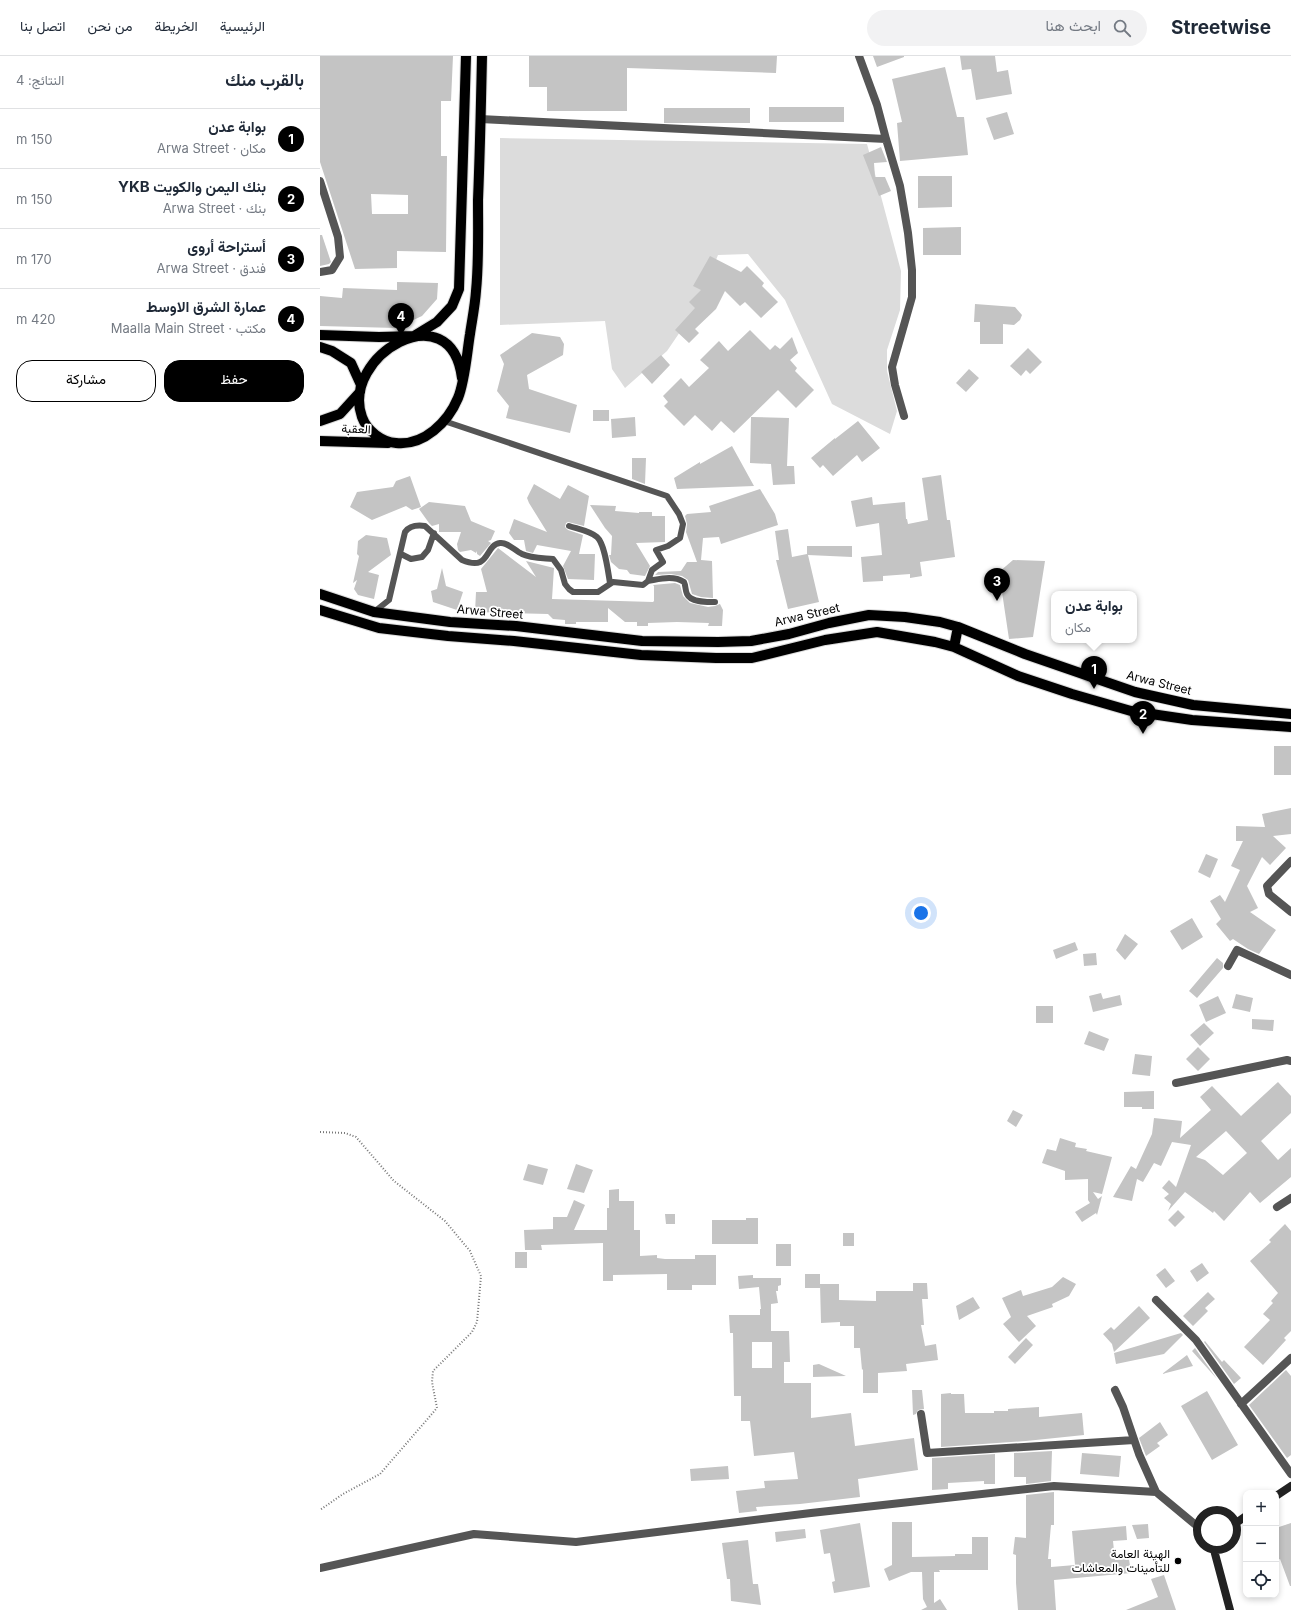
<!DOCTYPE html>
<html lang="ar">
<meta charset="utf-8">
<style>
:root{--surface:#fff;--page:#f2f2f3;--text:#1f2937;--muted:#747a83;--line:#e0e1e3;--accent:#000}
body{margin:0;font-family:Inter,Vazirmatn,sans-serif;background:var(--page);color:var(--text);direction:rtl}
.controls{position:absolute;right:12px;bottom:12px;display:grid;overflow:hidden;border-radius:8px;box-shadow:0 2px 6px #0003}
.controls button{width:36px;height:36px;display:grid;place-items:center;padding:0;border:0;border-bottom:1px solid var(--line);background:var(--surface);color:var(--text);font:20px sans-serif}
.you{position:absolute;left:601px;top:857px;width:14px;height:14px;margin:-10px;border:3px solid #fff;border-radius:50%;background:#1a73e8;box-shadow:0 0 0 6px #1a73e833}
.badge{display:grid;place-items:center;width:26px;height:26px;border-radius:50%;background:var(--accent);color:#fff;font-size:13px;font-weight:700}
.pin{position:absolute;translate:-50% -33px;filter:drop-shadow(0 1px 2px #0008)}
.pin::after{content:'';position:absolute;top:21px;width:14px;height:12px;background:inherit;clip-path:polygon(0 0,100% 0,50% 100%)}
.popup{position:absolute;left:731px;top:535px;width:86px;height:52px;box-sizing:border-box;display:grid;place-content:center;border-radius:8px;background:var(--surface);filter:drop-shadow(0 1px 3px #0005);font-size:13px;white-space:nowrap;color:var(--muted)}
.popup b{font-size:15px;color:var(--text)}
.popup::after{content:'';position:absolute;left:50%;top:100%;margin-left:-8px;border:8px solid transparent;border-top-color:var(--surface)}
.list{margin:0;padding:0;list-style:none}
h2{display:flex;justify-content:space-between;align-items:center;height:52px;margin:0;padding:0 16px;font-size:17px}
h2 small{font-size:13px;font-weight:400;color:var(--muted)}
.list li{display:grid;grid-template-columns:26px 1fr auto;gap:12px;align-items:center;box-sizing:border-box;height:60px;padding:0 16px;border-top:1px solid var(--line)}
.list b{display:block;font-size:15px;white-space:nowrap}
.list p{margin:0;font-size:13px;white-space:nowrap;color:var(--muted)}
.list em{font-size:13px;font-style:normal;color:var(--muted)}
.actions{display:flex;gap:8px;padding:12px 16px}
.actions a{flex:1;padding:9px 0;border:1px solid var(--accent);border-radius:16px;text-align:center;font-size:14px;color:var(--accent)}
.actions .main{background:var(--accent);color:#fff}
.icon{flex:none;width:22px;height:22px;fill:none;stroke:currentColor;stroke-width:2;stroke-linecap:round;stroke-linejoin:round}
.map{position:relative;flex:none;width:971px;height:1554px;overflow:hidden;direction:ltr}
header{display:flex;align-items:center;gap:24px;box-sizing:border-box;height:56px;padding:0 20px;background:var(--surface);border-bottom:1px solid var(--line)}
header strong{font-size:19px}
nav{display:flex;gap:22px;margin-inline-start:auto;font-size:14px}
.search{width:280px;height:36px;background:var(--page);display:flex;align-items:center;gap:10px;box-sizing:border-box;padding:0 14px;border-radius:22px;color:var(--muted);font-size:15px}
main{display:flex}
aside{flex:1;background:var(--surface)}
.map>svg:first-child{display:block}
</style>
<header>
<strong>Streetwise</strong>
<div class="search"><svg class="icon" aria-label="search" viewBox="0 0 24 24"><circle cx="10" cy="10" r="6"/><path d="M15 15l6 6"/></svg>ابحث هنا</div>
<nav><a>الرئيسية</a><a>الخريطة</a><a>من نحن</a><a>اتصل بنا</a></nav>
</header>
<main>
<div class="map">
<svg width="971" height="1554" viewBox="0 0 971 1554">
<rect width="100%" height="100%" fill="#fff"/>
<!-- green -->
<path fill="#dcdcdc" d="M 180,82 L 547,88 L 581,215 L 580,254 L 567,294 L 567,315 L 577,355 L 570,378 L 512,348 L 465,244 L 428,198 L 398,199 L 377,251 L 347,295 L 305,332 L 292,313 L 285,265 L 180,269 Z"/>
<!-- building -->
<path fill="#c4c4c4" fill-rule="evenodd" d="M 0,0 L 133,0 L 131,45 L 121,45 L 121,100 L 127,100 L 126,196 L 77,195 L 77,212 L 35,213 L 0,106 ZM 51,138 L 88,139 L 88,158 L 52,158 Z
M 209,0 L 457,0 L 456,17 L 307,12 L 307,55 L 227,55 L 227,31 L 209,31 Z
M 553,0 L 584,0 L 584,1 L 557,11 Z
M 640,0 L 675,0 L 677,16 L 688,14 L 692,38 L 656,44 L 651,13 L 642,14 Z
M 625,11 L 637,61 L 644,61 L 648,99 L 580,105 L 577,67 L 582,66 L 572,23 Z
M 449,51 L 524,51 L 524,66 L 449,66 Z
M 344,52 L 430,52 L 430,67 L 344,67 Z
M 687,56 L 694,78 L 674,84 L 666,62 Z
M 561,91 L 567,106 L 554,107 L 555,121 L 565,121 L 571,135 L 559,140 L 543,99 Z
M 598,120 L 632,120 L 632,151 L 598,152 Z
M 641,171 L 641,199 L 603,199 L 603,172 Z
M 0,179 L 2,179 L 11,206 L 9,208 L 0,210 Z
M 390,200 L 421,216 L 427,210 L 444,227 L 442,230 L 458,246 L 441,262 L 425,246 L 420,250 L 405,235 L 396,253 L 375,273 L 379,277 L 369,287 L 355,274 L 375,252 L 369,246 L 381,234 L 373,230 Z
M 77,226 L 118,227 L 117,243 L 102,260 L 76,272 L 0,270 L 0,240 L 22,242 L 23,232 L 77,234 Z
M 655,248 L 695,251 L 702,259 L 700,264 L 694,269 L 683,268 L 683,288 L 660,288 L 660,266 L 654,266 Z
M 430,274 L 450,294 L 455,289 L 460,293 L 472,281 L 478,297 L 470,304 L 477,312 L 475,315 L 494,334 L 476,352 L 458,334 L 414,377 L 401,365 L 392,375 L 375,359 L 364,370 L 344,350 L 348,346 L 343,340 L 361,322 L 369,331 L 389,312 L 380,304 L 399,285 L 408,295 Z
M 212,277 L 240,281 L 244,288 L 243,299 L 207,319 L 209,333 L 257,349 L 250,377 L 186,362 L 189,350 L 177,335 L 184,308 L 180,299 Z
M 708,292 L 722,306 L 710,318 L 706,314 L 701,320 L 690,310 Z
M 341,299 L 350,309 L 332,328 L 321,316 Z
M 649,313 L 659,322 L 646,336 L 636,327 Z
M 273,354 L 289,354 L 289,365 L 273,365 Z
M 315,361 L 316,380 L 292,382 L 291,363 Z
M 431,361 L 469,362 L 467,410 L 474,410 L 475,428 L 453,429 L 451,408 L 430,407 Z
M 538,365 L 560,392 L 542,406 L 537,399 L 513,420 L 503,409 L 500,412 L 491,402 L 515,382 L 515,383 Z
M 412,390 L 434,430 L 357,433 L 354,422 L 380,406 L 380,408 Z
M 312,402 L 326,402 L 325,428 L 312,423 Z
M 621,419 L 627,464 L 630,464 L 635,501 L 600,506 L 602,520 L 590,522 L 590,518 L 563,520 L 563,525 L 543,526 L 541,501 L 562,499 L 559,467 L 536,471 L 531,445 L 552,441 L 553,449 L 585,446 L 586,463 L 587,463 L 588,468 L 608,464 L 602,422 Z
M 90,420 L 101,451 L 92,454 L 86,450 L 52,464 L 30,451 L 37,436 L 73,431 L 76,425 Z
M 214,428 L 240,443 L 248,429 L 269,440 L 264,470 L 248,466 L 246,467 L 245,471 L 248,474 L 263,479 L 259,498 L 275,498 L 274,524 L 248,523 L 243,510 L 251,495 L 217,489 L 213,497 L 206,495 L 204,484 L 194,484 L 189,477 L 194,463 L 227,476 L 209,447 L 207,442 Z
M 440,433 L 455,458 L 458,469 L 401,488 L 399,481 L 383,482 L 381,504 L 392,505 L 393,542 L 381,541 L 372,538 L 368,524 L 362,520 L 351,518 L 335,519 L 338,516 L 361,515 L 367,506 L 377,506 L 366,476 L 367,468 L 365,460 L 367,458 L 391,456 L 389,450 Z
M 109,446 L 145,450 L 151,465 L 175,475 L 171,484 L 168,485 L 171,487 L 160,500 L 157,498 L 157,495 L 156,497 L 151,494 L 140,496 L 138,494 L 137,488 L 141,476 L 119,476 L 119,468 L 112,470 L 109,467 L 99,453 Z
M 270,449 L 296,450 L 295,455 L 319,457 L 319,456 L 332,456 L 332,460 L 345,460 L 345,486 L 316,487 L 330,510 L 325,520 L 310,518 L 307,514 L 299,513 L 291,506 L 289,499 L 291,499 L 292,480 L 285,472 Z
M 468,473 L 472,501 L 487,498 L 487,490 L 532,490 L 532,501 L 488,499 L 499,546 L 468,553 L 456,504 L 459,504 L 455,475 Z
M 46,479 L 67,482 L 71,499 L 48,516 L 59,519 L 54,543 L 38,539 L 34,533 L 37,524 L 33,527 L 39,500 L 37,498 L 38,485 Z
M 178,492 L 216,521 L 206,505 L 234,512 L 232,543 L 333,546 L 334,545 L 334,530 L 333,529 L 355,527 L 360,529 L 363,540 L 370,547 L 388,551 L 395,550 L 400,548 L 403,554 L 402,570 L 388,570 L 389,567 L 357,566 L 328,567 L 328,570 L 317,570 L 317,566 L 305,566 L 288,552 L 288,566 L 256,566 L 256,568 L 245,568 L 245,564 L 233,563 L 228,558 L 155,556 L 156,536 L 167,536 L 161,513 Z
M 693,504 L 725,505 L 713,581 L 689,583 L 679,516 Z
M 122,512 L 126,530 L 143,536 L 137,554 L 113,546 L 111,535 L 117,533 Z
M 954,690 L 971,690 L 971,719 L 954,719 Z
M 971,752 L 971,778 L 953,780 L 966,792 L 950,809 L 942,801 L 927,830 L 938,852 L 930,856 L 956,874 L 939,898 L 928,893 L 913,883 L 910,885 L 896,868 L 901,863 L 890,845 L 900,839 L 905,846 L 920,814 L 911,810 L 923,785 L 916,785 L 916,770 L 945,771 L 942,758 Z
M 886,798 L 898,803 L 890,822 L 878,816 Z
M 872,862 L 883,881 L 862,894 L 850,875 Z
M 805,878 L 818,888 L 805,904 L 796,894 Z
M 755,886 L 758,894 L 736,903 L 733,894 Z
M 776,897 L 777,909 L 764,910 L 763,898 Z
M 897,902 L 903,907 L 903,912 L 877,942 L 869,935 Z
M 781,937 L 783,943 L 800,939 L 802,949 L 773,956 L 769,940 Z
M 916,938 L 933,942 L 930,956 L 912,952 Z
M 898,940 L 906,957 L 886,966 L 879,949 Z
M 716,950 L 733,950 L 733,967 L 716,967 Z
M 932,963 L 954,964 L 953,975 L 932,973 Z
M 884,967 L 894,977 L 880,990 L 870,979 Z
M 769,975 L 789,983 L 784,995 L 764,988 Z
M 878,991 L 890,1003 L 878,1015 L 866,1003 Z
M 815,998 L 832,1000 L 830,1020 L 812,1018 Z
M 958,1026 L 971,1040 L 971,1057 L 941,1085 L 958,1104 L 971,1092 L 971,1121 L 940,1147 L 930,1136 L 904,1165 L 894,1155 L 893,1157 L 865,1136 L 848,1155 L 851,1148 L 844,1142 L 849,1138 L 842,1132 L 849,1124 L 856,1131 L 871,1089 L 852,1086 L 841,1110 L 834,1107 L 823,1126 L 817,1123 L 812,1145 L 793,1141 L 811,1110 L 816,1113 L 832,1078 L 834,1062 L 862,1065 L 860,1082 L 891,1054 L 880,1041 L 892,1030 L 921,1060 ZM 906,1075 L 927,1097 L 903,1119 L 885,1104 L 876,1101 Z
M 834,1035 L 834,1053 L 822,1053 L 822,1051 L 804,1051 L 804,1036 Z
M 693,1054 L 703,1059 L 696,1071 L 687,1065 Z
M 740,1082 L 756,1087 L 755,1091 L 767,1093 L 766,1095 L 792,1101 L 782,1138 L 773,1136 L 778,1143 L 782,1140 L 777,1159 L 776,1157 L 762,1166 L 755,1156 L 770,1147 L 768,1144 L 768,1123 L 745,1124 L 745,1115 L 722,1107 L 727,1093 L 736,1095 Z
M 208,1108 L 228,1113 L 223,1129 L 203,1124 Z
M 256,1108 L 273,1114 L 264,1137 L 247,1133 Z
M 299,1133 L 299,1145 L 314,1145 L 314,1174 L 320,1174 L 320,1200 L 337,1199 L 337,1202 L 345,1203 L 375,1203 L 375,1199 L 396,1199 L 396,1229 L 372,1229 L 372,1234 L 347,1234 L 347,1218 L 293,1219 L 293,1225 L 283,1225 L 283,1187 L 221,1189 L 222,1194 L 205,1194 L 204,1174 L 233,1173 L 233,1161 L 247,1161 L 254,1144 L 265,1149 L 254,1174 L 287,1174 L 287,1152 L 289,1152 L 289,1134 Z
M 858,1154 L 865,1161 L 855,1171 L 848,1164 Z
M 345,1158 L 355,1158 L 355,1168 L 346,1168 Z
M 426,1162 L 438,1162 L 438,1188 L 392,1188 L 392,1164 L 426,1164 Z
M 965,1168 L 971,1175 L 971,1275 L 964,1282 L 966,1284 L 943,1309 L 924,1291 L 950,1264 L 943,1258 L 953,1247 L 951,1245 L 958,1237 L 930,1205 L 951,1186 L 949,1184 Z
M 523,1177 L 534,1177 L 534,1190 L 523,1190 Z
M 456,1188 L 471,1188 L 471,1210 L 456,1210 Z
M 195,1196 L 207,1196 L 207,1212 L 195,1212 Z
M 882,1207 L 889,1217 L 877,1226 L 870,1215 Z
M 845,1212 L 855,1225 L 846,1232 L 836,1219 Z
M 485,1218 L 500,1218 L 500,1232 L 485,1232 Z
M 433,1219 L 433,1222 L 461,1222 L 461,1229 L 458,1230 L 458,1235 L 456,1235 L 458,1247 L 451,1248 L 451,1275 L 469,1275 L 470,1306 L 464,1306 L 464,1327 L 491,1327 L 491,1362 L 531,1357 L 535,1390 L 594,1382 L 598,1414 L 538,1423 L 540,1441 L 480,1448 L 436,1451 L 437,1455 L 419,1457 L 416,1435 L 445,1432 L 444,1425 L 478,1423 L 474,1396 L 434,1400 L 430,1365 L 421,1365 L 421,1340 L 414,1340 L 413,1277 L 410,1277 L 409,1259 L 440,1259 L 440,1253 L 441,1253 L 439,1231 L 419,1233 L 418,1220 ZM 432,1286 L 452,1286 L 452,1312 L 432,1312 Z
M 743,1221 L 756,1228 L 749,1240 L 732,1248 L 733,1251 L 707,1260 L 716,1270 L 699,1286 L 683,1268 L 691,1261 L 682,1242 L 701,1234 L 703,1240 L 732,1231 Z
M 593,1227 L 607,1227 L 608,1243 L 602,1243 L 604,1269 L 601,1269 L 605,1290 L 616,1288 L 618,1304 L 586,1308 L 587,1315 L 558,1317 L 558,1337 L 543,1337 L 543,1313 L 542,1314 L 540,1292 L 534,1292 L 534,1270 L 520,1270 L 520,1266 L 501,1267 L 500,1228 L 519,1228 L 519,1244 L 556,1245 L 556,1235 L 593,1235 Z
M 888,1236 L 895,1243 L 885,1252 L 888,1255 L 873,1270 L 863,1260 Z
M 653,1241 L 660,1252 L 639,1264 L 636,1250 Z
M 819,1250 L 830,1262 L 794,1296 L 792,1288 L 783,1278 L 791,1271 L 794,1274 Z
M 861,1277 L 863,1279 L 844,1298 L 796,1308 L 794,1297 Z
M 706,1282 L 713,1289 L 695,1308 L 688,1301 Z
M 885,1285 L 902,1306 L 904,1304 L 921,1322 L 914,1328 L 884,1286 Z
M 875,1292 L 897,1323 L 872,1295 Z
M 867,1299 L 873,1310 L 842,1318 Z
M 499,1308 L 526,1320 L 493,1321 L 493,1309 Z
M 966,1314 L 971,1320 L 971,1399 L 967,1402 L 929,1349 Z
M 592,1334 L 602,1334 L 604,1353 L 598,1354 L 596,1358 L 593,1359 Z
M 887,1335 L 918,1389 L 892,1404 L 861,1350 Z
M 631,1337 L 631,1338 L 644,1338 L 645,1357 L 674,1357 L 674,1355 L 688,1355 L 688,1353 L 719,1351 L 719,1361 L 762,1357 L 764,1379 L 706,1385 L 621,1391 L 621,1338 Z
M 840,1366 L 848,1379 L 837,1387 L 840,1390 L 826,1400 L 819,1382 Z
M 732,1395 L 731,1425 L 706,1428 L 706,1421 L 694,1421 L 694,1397 Z
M 762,1397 L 801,1400 L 799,1421 L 760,1418 Z
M 675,1398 L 675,1428 L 664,1428 L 664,1425 L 628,1427 L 628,1433 L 612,1434 L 612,1402 Z
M 408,1410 L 409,1423 L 371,1425 L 370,1413 Z
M 734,1436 L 734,1469 L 731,1469 L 728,1503 L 731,1503 L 731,1511 L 755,1509 L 752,1475 L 806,1470 L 807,1484 L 793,1485 L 795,1504 L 809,1503 L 811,1517 L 734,1524 L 736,1554 L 698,1554 L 696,1527 L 696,1499 L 693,1498 L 695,1481 L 706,1482 L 706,1439 Z
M 572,1466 L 592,1466 L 592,1501 L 635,1500 L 635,1498 L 652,1498 L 652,1481 L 668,1481 L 668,1514 L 619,1514 L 620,1516 L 614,1516 L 614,1547 L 620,1543 L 627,1554 L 601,1554 L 607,1551 L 603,1543 L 602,1516 L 591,1516 L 569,1525 L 564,1513 L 572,1509 Z
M 540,1467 L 550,1531 L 514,1537 L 512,1526 L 515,1525 L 510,1497 L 504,1498 L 500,1474 Z
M 971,1467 L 971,1530 L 970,1530 L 960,1503 L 956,1505 L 956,1472 Z
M 828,1468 L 829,1482 L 817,1483 L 812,1469 Z
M 485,1473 L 486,1482 L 456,1486 L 455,1476 Z
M 428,1484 L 433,1528 L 438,1528 L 441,1549 L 411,1545 L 410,1523 L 407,1523 L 402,1487 Z
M 844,1519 L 856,1554 L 806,1554 L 838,1541 L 831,1523 Z"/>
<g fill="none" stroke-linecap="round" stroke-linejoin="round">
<defs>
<path id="primary" d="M 0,279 L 59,281 L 94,280 L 117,266 L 132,250 L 139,233 L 146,0
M 0,291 L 12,295 L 31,307 L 41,329 L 40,336 L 20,358 L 0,365
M 142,322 C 131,235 20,300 42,361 C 47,375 62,386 76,387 C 104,390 128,366 138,342 C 145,325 147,296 150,278 C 152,264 155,250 156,235 C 159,205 158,174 158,144 C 160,96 161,48 162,0
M 0,385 L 68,387
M 0,538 L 54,556 L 130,566 L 196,570 L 322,585 L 398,586 L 431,585 L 469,578 L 509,567 L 549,559 L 585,561 L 620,566 L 638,571 L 705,598 L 815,636 L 873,649 L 971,658
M 0,554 L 59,572 L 128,580 L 194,585 L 321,599 L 396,602 L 432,602 L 505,584 L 557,576 L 615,586 L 634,591 L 698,620 L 752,638 L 811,655 L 872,664 L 971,671
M 634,591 L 638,571"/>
</defs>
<!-- primary casing -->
<use href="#primary" stroke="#dbdbdb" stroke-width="12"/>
<!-- path -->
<path stroke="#777" stroke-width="2" stroke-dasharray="1 2" stroke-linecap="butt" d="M 0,1076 L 25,1077 L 36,1081 L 74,1125 L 125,1165 L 150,1195 L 161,1220 L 157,1266 L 152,1276 L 113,1315 L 112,1326 L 117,1352 L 60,1418 L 23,1438 L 0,1454"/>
<!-- lane -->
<path stroke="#555" stroke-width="6" d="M 249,470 C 258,473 270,475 277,481 C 285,488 288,516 290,527
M 81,498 L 91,503 L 102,501 L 108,494 L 114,477
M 328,525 C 340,523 353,519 364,526 C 366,530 365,534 367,538 C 371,547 388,546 395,546
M 54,556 L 69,544 L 85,476 C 90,469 98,469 105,470 L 142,504 C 171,516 164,489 180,487 C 188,486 195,495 202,498 C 210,502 223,502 233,503 L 241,514 L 245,528 L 249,533 L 253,536 L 278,536 L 293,526 L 323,529 L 328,525 L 332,514 L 343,506 L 336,494 L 348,490 L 360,482 L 363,468 L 359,458 L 347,440 L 124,365"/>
<!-- street -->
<path stroke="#555" stroke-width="8" d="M 539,0 L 557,49 L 566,83 L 580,130 L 588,177 L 592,214 L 592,241 L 572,311 L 575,329 L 584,360
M 160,63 L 566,83
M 0,125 L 18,181 L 20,201 L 12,214 L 0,216
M 971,805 L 947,830 L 949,838 L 971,856
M 908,910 L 917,894 L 971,919
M 856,1027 L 967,1004 L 971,1005
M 957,1151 L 971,1142
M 836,1244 L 876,1284 L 971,1418
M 795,1334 L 803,1351 L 819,1398 L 836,1436
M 921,1348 L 971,1302
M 601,1358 L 607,1397 L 814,1384
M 0,1512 L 154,1478 L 256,1486 L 491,1457 L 734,1430 L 836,1436 L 877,1470"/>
<!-- secondary -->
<path stroke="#222" stroke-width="8" d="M 956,1440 L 971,1430
M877 1474a20 20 0 1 1 40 0a20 20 0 1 1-40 0Z
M 916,1467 L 926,1460
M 894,1494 L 910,1554"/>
<!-- primary -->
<use href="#primary" stroke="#000" stroke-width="10"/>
</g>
<!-- markers -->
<circle fill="#000" stroke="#fff" stroke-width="1.5" cx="858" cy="1505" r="4"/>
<g text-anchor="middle" stroke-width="3.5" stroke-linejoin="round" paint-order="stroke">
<!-- street labels -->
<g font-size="12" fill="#000" stroke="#fff">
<text transform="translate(36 373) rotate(2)" y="4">العقبة</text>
<text transform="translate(170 556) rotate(5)" y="4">Arwa Street</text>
<text transform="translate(487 559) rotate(-13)" y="4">Arwa Street</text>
<text transform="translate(839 627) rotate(14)" y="4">Arwa Street</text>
</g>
<!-- poi labels -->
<g font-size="12" fill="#000" stroke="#fff" text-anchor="end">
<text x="850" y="1502">الهيئة العامة<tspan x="850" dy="14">للتأمينات والمعاشات</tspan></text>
</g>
</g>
</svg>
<div class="controls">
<button>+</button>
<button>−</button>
<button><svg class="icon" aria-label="locate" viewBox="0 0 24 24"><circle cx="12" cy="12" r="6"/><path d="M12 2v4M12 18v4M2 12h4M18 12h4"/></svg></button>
</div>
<div class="you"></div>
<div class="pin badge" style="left:774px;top:633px">1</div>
<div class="popup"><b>بوابة عدن</b>مكان</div>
<div class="pin badge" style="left:823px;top:678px">2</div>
<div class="pin badge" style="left:677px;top:545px">3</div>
<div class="pin badge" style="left:81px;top:280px">4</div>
</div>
<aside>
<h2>بالقرب منك<small>النتائج: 4</small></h2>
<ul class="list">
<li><span class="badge">1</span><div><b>بوابة عدن</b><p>مكان · Arwa Street</p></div><em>150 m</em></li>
<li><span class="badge">2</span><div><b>بنك اليمن والكويت YKB</b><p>بنك · Arwa Street</p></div><em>150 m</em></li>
<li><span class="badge">3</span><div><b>أستراحة أروى</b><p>فندق · Arwa Street</p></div><em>170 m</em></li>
<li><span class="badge">4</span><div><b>عمارة الشرق الاوسط</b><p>مكتب · Maalla Main Street</p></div><em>420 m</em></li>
</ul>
<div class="actions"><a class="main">حفظ</a><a>مشاركة</a></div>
</aside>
</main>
